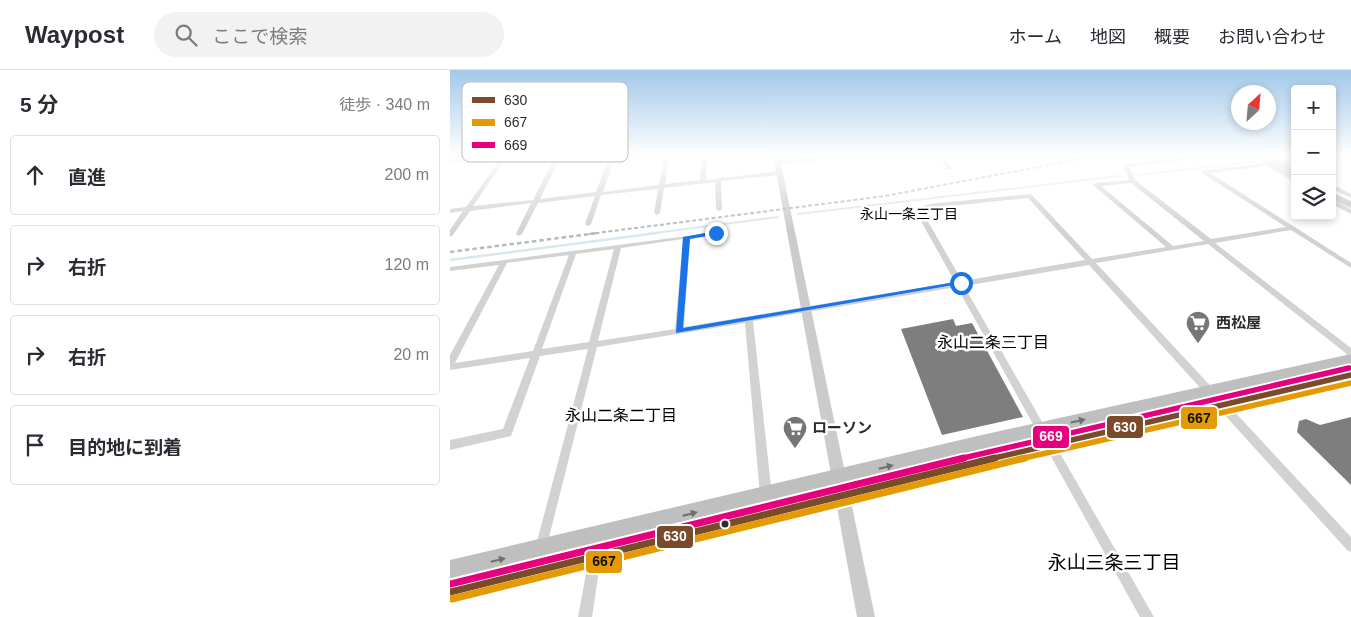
<!DOCTYPE html>
<html lang="ja">
<meta charset="utf-8">
<style>
:root{--surface:#fff;--page:#f2f2f3;--text:#2b2b33;--muted:#7c7c81;--line:#e1e1e2}
body{margin:0;font-family:Helvetica,"Noto Sans JP",sans-serif;background:var(--page);color:var(--text)}
.controls{position:absolute;right:15px;top:15px;display:grid;overflow:hidden;border-radius:5px;box-shadow:0 2px 8px #0003}
.controls button{width:45px;height:45px;display:grid;place-items:center;padding:0;border:0;border-bottom:1px solid var(--line);background:var(--surface);color:var(--text);font:25px sans-serif}
.compass{position:absolute;left:781px;top:15px;width:45px;height:45px;border-radius:50%;background:var(--surface);box-shadow:0 2px 8px #0003;rotate:26deg}
.stop{position:absolute;width:15px;height:15px;margin:-11px;border:4px solid #1a73e8;border-radius:50%;background:#fff}
.stop.end{background:#1a73e8;border-color:#fff;box-shadow:0 1px 5px #0008}
.list{margin:0;padding:0;list-style:none}
h2{display:flex;justify-content:space-between;align-items:center;height:65px;margin:0;padding:0 20px;font-size:21px}
h2 small{font-size:16px;font-weight:400;color:var(--muted)}
.list li{display:grid;grid-template-columns:32px 1fr auto;gap:15px;align-items:center;box-sizing:border-box;height:80px;margin:0 10px 10px;padding:0 10px;border:1px solid var(--line);border-radius:5px}
.list b{display:block;font-size:19px;white-space:nowrap}
.list em{font-size:16px;font-style:normal;color:var(--muted)}
.icon{flex:none;width:28px;height:28px;fill:none;stroke:currentColor;stroke-width:2;stroke-linecap:round;stroke-linejoin:round}
.map{position:relative;flex:none;width:901px;height:547px;overflow:hidden}
header{display:flex;align-items:center;gap:30px;box-sizing:border-box;height:70px;padding:0 25px;background:var(--surface);border-bottom:1px solid var(--line)}
header strong{font-size:24px}
nav{display:flex;gap:28px;margin-inline-start:auto;font-size:18px}
.search{width:350px;height:45px;background:var(--page);display:flex;align-items:center;gap:12px;box-sizing:border-box;padding:0 18px;border-radius:28px;color:var(--muted);font-size:19px}
main{display:flex}
aside{flex:1;background:var(--surface)}
.map>svg:first-child{display:block}
</style>
<header>
<strong>Waypost</strong>
<div class="search"><svg class="icon" aria-label="search" viewBox="0 0 24 24"><circle cx="10" cy="10" r="6"/><path d="M15 15l6 6"/></svg>ここで検索</div>
<nav><a>ホーム</a><a>地図</a><a>概要</a><a>お問い合わせ</a></nav>
</header>
<main>
<aside>
<h2>5 分<small>徒歩 · 340 m</small></h2>
<ul class="list">
<li><svg class="icon" aria-label="ahead" viewBox="0 0 24 24"><path d="M12 20V5M6 11l6-6 6 6"/></svg><div><b>直進</b></div><em>200 m</em></li>
<li><svg class="icon" aria-label="right" viewBox="0 0 24 24"><path d="M7 20v-9h11M14 6l5 5-5 5"/></svg><div><b>右折</b></div><em>120 m</em></li>
<li><svg class="icon" aria-label="right" viewBox="0 0 24 24"><path d="M7 20v-9h11M14 6l5 5-5 5"/></svg><div><b>右折</b></div><em>20 m</em></li>
<li><svg class="icon" aria-label="arrive" viewBox="0 0 24 24"><path d="M6 21V4h12l-3 4 3 4H6"/></svg><div><b>目的地に到着</b></div></li>
</ul>
</aside>
<div class="map">
<svg width="901" height="547" viewBox="0 0 901 547">
<rect width="100%" height="100%" fill="#fff"/>
<g fill="none" stroke-linecap="round" stroke-linejoin="round">
<!-- stream-far1 -->
<path stroke="#dae7ee" stroke-width="2" d="M 838,88 L 845,87
M 686,105 L 803,92
M 348,144 L 670,106
M 197,164 L 328,147"/>
<!-- stream -->
<path stroke="#dae7ee" stroke-width="2.5" d="M 0,190 L 207,163"/>
</g>
<!-- building -->
<path fill="#7e7e7e" d="M 503,249 L 506,256 L 522,253 L 573,347 L 492,365 L 451,259 Z
M 901,347 L 901,415 L 847,362 L 849,351 L 856,349 L 870,355 Z"/>
<g fill="none" stroke-linecap="round" stroke-linejoin="round">
<!-- street -->
<path fill="#d2d2d2" fill-rule="evenodd" d="M 45,85 L 62,85 L 57,87 L 23,136 L 83,130 L 106,85 L 112,85 L 90,129 L 146,122 L 160,85 L 166,85 L 153,122 L 209,115 L 214,85 L 220,85 L 215,114 L 250,110 L 252,85 L 258,85 L 256,110 L 329,101 L 332,103 L 329,105 L 271,111 L 272,139 L 269,141 L 266,139 L 265,112 L 214,118 L 210,143 L 207,145 L 204,143 L 208,119 L 151,125 L 141,154 L 138,156 L 135,154 L 145,126 L 88,133 L 72,164 L 69,166 L 66,164 L 81,133 L 20,141 L 2,166 L 0,167 L 0,160 L 13,141 L 0,143 L 0,139 L 16,137 L 52,87 L 0,93 L 0,89 Z
M 390,85 L 406,85 L 403,87 L 327,95 L 324,93 L 327,91 Z
M 488,85 L 494,85 L 502,98 L 501,99 L 497,99 Z
M 752,85 L 766,85 L 763,87 L 679,97 L 685,110 L 761,169 L 836,157 L 752,103 L 752,101 L 838,90 L 845,93 L 845,97 L 837,94 L 823,95 L 845,108 L 845,112 L 816,96 L 760,103 L 901,193 L 901,198 L 841,160 L 765,173 L 901,278 L 901,286 L 898,285 L 758,174 L 646,193 L 901,467 L 901,482 L 897,480 L 639,195 L 514,216 L 704,547 L 690,547 L 507,217 L 303,251 L 322,426 L 320,430 L 316,431 L 312,430 L 310,426 L 295,253 L 147,277 L 95,483 L 91,485 L 87,483 L 85,479 L 138,279 L 90,286 L 61,366 L 0,380 L 0,370 L 53,359 L 80,288 L 0,300 L 0,285 L 49,195 L 0,201 L 0,197 L 268,162 L 269,163 L 266,165 L 240,169 L 234,257 L 505,212 L 466,142 L 410,147 L 410,145 L 412,144 L 467,138 L 479,134 L 580,124 L 582,125 L 642,189 L 716,177 L 643,115 L 646,113 L 679,110 L 673,96 L 674,95 ZM 681,113 L 754,171 L 723,176 L 651,116 ZM 578,128 L 635,190 L 512,211 L 472,141 L 480,138 ZM 233,169 L 225,259 L 148,271 L 171,178 ZM 164,179 L 139,272 L 92,279 L 126,184 ZM 119,185 L 83,281 L 5,293 L 57,193 Z
M 882,114 L 901,124 L 901,128 L 882,119 Z
M 882,129 L 901,139 L 901,144 L 882,134 Z
M 145,481 L 149,483 L 151,487 L 142,547 L 128,547 L 139,487 L 141,483 Z"/>
<!-- secondary -->
<path fill="#cbcbcb" fill-rule="evenodd" d="M 323,85 L 329,85 L 425,547 L 407,547 Z"/>
<!-- primary -->
<path fill="#c5c5c5" fill-rule="evenodd" d="M 882,122 L 901,131 L 901,138 L 882,129 Z"/>
<!-- highway -->
<path fill="#bfbfbf" fill-rule="evenodd" d="M 901,284 L 901,296 L 523,383 L 190,465 L 601,366 L 901,299 L 901,311 L 601,382 L 0,533 L 0,490 L 523,367 Z"/>
<!-- rail-far1 -->
<path stroke="#b9b9b9" stroke-width="2" stroke-dasharray="4 2.5" stroke-linecap="butt" d="M 139,164 L 435,126 L 651,85"/>
<!-- rail -->
<path stroke="#b9b9b9" stroke-width="2.5" stroke-dasharray="4.5 3" stroke-linecap="butt" d="M 0,182 L 148,163"/>
<!-- primary-bridge -->
<path stroke="#c5c5c5" stroke-width="9" d="M 810,85 L 845,104"/>
<defs>
<path id="bus-1-far1" d="M 540,389 L 901,305"/>
<path id="bus-1" d="M 0,522 L 545,388"/>
<path id="bus-2-far1" d="M 570,389 L 901,313"/>
<path id="bus-2" d="M 2,529 L 575,388"/>
<path id="bus-3-far1" d="M 509,389 L 899,298"/>
<path id="bus-3" d="M 0,514 L 514,388"/>
</defs>
<!-- bus-1-far1 casing -->
<use href="#bus-1-far1" stroke="#fff" stroke-width="9"/>
<!-- bus-1 casing -->
<use href="#bus-1" stroke="#fff" stroke-width="11"/>
<!-- bus-2-far1 casing -->
<use href="#bus-2-far1" stroke="#fff" stroke-width="9"/>
<!-- bus-2 casing -->
<use href="#bus-2" stroke="#fff" stroke-width="11"/>
<!-- bus-3-far1 casing -->
<use href="#bus-3-far1" stroke="#fff" stroke-width="9"/>
<!-- bus-3 casing -->
<use href="#bus-3" stroke="#fff" stroke-width="11"/>
<!-- bus-1-far1 -->
<use href="#bus-1-far1" stroke="#7a4b2a" stroke-width="5.5"/>
<!-- bus-1 -->
<use href="#bus-1" stroke="#7a4b2a" stroke-width="7"/>
<!-- bus-2-far1 -->
<use href="#bus-2-far1" stroke="#e39a04" stroke-width="5.5"/>
<!-- bus-2 -->
<use href="#bus-2" stroke="#e39a04" stroke-width="7"/>
<!-- bus-3-far1 -->
<use href="#bus-3-far1" stroke="#e5007d" stroke-width="5.5"/>
<!-- bus-3 -->
<use href="#bus-3" stroke="#e5007d" stroke-width="7"/>
</g>
<!-- one-way arrows -->
<defs><path id="oneway-solid" d="M-6-.8H1V-3.2L6.5 0L1 3.2V.8H-6Z" transform="scale(1.25)"/></defs>
<g fill="#6f6f6f">
<use href="#oneway-solid" transform="translate(628 351) rotate(-12)"/>
<use href="#oneway-solid" transform="translate(436 397) rotate(-14)"/>
<use href="#oneway-solid" transform="translate(240 444) rotate(-14)"/>
<use href="#oneway-solid" transform="translate(48 490) rotate(-13)"/>
</g>
<!-- sky -->
<linearGradient id="sky" x2="0" y2="1"><stop stop-color="#a2c8ea"/><stop offset="0.53" stop-color="#fff"/><stop offset="1" stop-color="#fff" stop-opacity="0"/></linearGradient>
<rect width="901" height="161" fill="url(#sky)"/>
<!-- route -->
<path fill="#1a73e8" d="M 266,161 L 268,164 L 240,169 L 233,258 L 511,211 L 515,213 L 226,263 L 233,167 Z"/>
<!-- icons -->
<defs>
<symbol id="supermarket-pin" viewBox="-11 -11 22 30"><path d="M0 17L-7.5 6A9.5 9.5 0 1 1 7.5 6Z" fill="#767676" stroke="#fff"/><path d="M-6-5.5h2.5l.6 2H6L4.5 2H-2.5L-4.4-4H-6ZM-1.5 3.2a1.3 1.3 0 1 0 .1 0ZM3 3.2a1.3 1.3 0 1 0 .1 0Z" fill="#fff"/></symbol>
</defs>
<g fill-rule="evenodd">
<use href="#supermarket-pin" x="734" y="239" width="28" height="38"/>
<use href="#supermarket-pin" x="331" y="344" width="28" height="38"/>
</g>
<!-- markers -->
<circle fill="#2d2d2d" stroke="#fff" stroke-width="2" cx="275" cy="454" r="4.5"/>
<g text-anchor="middle" stroke-width="5" stroke-linejoin="round" paint-order="stroke">
<!-- far-neighbourhood labels -->
<g font-size="14" fill="#000" stroke="#fff">
<text x="459" y="149">永山一条三丁目</text>
</g>
<!-- poi labels -->
<g font-size="15" font-weight="bold" fill="#2d2d2d" stroke="#fff" text-anchor="start">
<text x="766" y="258">西松屋</text>
<text x="362" y="363">ローソン</text>
</g>
<!-- neighbourhood labels -->
<g font-size="16" fill="#000" stroke="#fff">
<text x="543" y="278">永山二条三丁目</text>
<text x="171" y="351">永山二条二丁目</text>
</g>
<!-- near-neighbourhood labels -->
<g font-size="19" fill="#000" stroke="#fff">
<text x="664" y="499">永山三条三丁目</text>
</g>
</g>
<!-- legend -->
<rect x="12" y="12" width="166" height="80" rx="8" fill="#fff" stroke="#c0c0c0" stroke-width="1"/>
<rect x="22" y="27" width="23" height="6" fill="#7a4b2a"/>
<rect x="22" y="49" width="23" height="7" fill="#e39a04"/>
<rect x="22" y="72" width="23" height="6" fill="#e5007d"/>
<g font-size="14" fill="#2d2d2d">
<text x="54" y="35">630</text>
<text x="54" y="57">667</text>
<text x="54" y="80">669</text>
</g>
<g stroke="#fff" stroke-width="2">
<rect x="730" y="336" width="38" height="24" rx="5" fill="#e39a04"/>
<rect x="656" y="345" width="38" height="24" rx="5" fill="#7a4b2a"/>
<rect x="582" y="355" width="38" height="24" rx="5" fill="#e5007d"/>
<rect x="206" y="455" width="38" height="24" rx="5" fill="#7a4b2a"/>
<rect x="135" y="480" width="38" height="24" rx="5" fill="#e39a04"/>
</g>
<g font-size="14" text-anchor="middle" font-weight="bold" fill="#fff">
<text x="675" y="362">630</text>
<text x="601" y="371">669</text>
<text x="225" y="471">630</text>
</g>
<g font-size="14" text-anchor="middle" font-weight="bold" fill="#111">
<text x="749" y="353">667</text>
<text x="154" y="496">667</text>
</g>
</svg>
<div class="controls">
<button>+</button>
<button>−</button>
<button><svg class="icon" aria-label="layers" viewBox="0 0 24 24"><path d="M12 4l9 5-9 5-9-5zM3 14l9 5 9-5"/></svg></button>
</div>
<svg class="compass" viewBox="-18 -18 36 36"><path d="M0-13l5 13h-10z" fill="#e53935"/><path d="M0 13l5-13h-10z" fill="#7c7c81"/></svg>
<div class="stop" style="left:511px;top:213px"></div>
<div class="stop end" style="left:266px;top:163px"></div>
</div>
</main>
